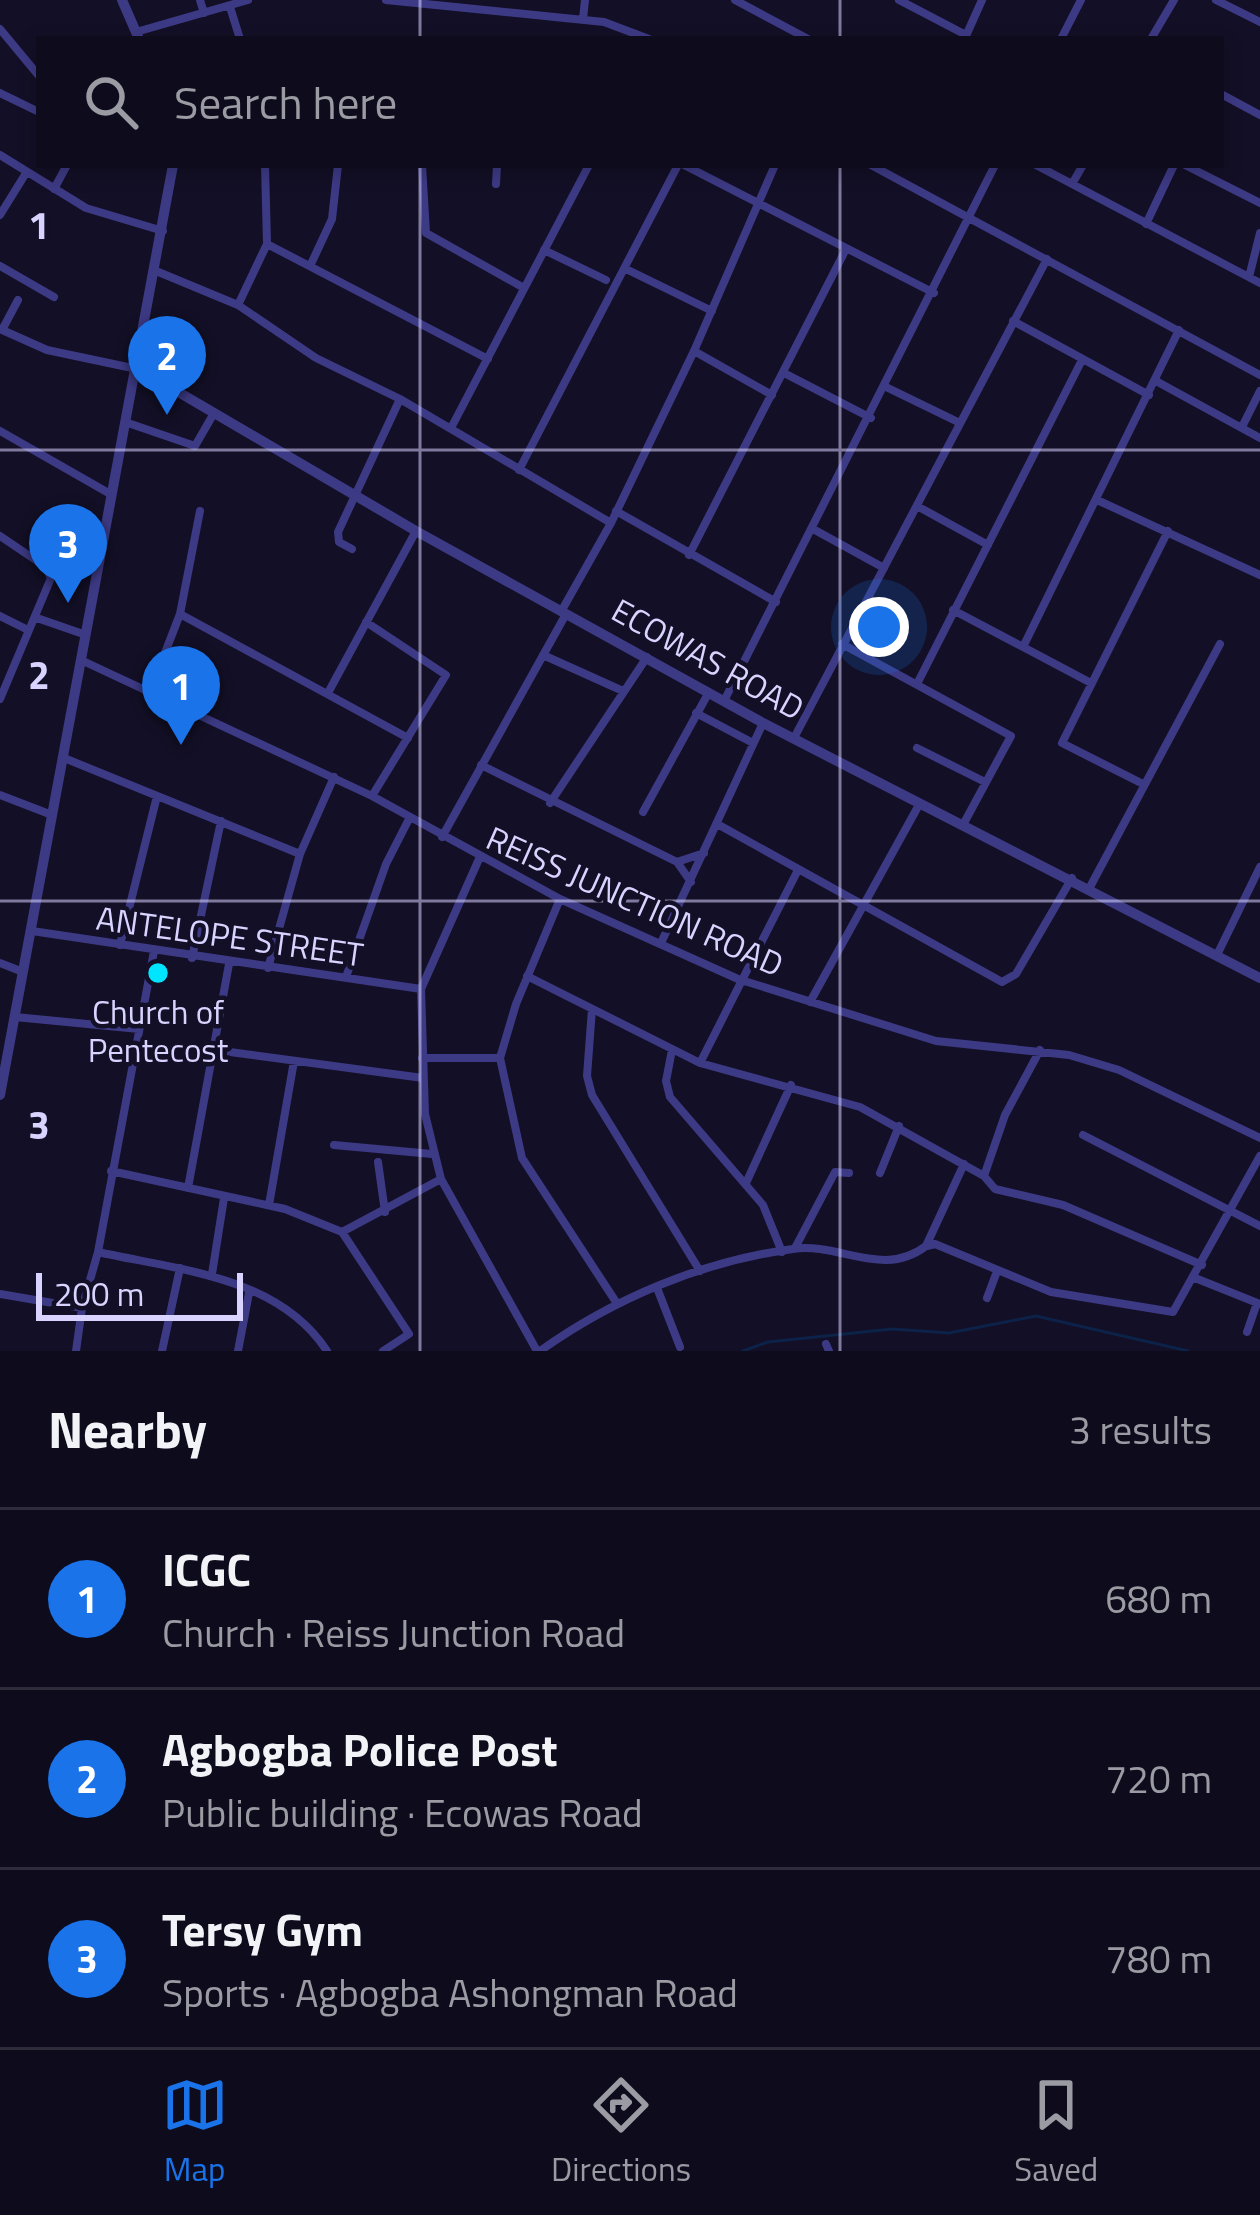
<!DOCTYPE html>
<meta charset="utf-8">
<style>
:root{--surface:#0e0b1c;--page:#171425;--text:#f1f3f6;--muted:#9b9ba3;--line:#2e2b3b;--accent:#1a73e8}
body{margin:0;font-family:"Titillium Web",sans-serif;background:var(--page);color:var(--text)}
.scale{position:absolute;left:36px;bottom:30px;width:207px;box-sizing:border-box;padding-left:12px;border:6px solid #d9d4ff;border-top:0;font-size:33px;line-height:42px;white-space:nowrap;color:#d9d4ff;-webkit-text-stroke:9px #130f26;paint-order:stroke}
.you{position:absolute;left:879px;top:627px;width:42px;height:42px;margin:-30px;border:9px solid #fff;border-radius:50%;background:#1a73e8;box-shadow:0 0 0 18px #1a73e833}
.badge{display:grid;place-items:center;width:78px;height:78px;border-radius:50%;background:var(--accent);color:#fff;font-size:39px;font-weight:700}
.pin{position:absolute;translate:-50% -99px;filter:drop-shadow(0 3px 6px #0008)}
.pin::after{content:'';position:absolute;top:63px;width:42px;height:36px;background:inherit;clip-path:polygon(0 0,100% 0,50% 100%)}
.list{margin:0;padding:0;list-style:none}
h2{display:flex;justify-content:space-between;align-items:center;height:156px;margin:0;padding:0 48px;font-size:51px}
h2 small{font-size:39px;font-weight:400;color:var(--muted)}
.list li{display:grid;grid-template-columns:78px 1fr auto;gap:36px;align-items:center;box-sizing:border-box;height:180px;padding:0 48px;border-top:3px solid var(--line)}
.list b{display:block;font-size:45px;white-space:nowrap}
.list p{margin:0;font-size:39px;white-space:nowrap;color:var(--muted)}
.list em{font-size:39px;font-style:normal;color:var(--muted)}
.icon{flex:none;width:66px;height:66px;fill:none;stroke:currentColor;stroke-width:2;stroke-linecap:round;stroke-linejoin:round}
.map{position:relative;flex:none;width:1260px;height:1351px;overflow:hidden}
.search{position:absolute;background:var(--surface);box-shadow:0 6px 18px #0003;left:36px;right:36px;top:36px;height:132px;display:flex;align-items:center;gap:30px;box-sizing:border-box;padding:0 42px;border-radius:0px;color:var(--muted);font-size:45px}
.sheet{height:696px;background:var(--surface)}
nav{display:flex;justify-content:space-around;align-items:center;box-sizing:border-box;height:168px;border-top:3px solid var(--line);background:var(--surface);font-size:33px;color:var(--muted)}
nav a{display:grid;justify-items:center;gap:6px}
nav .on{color:var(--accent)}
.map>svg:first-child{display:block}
</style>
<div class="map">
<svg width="1260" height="1351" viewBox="0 0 1260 1351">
<rect width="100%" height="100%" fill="#130f26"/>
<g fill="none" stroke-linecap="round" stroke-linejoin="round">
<!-- stream -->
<path stroke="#0c2248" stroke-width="3" d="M 743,1351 L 768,1342 L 892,1329 L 949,1333 L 1036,1316 L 1188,1351"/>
<!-- minor -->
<path stroke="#3d3a85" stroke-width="8" d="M 200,0 L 204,13
M 386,0 L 604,22 L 649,39
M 735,0 L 808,39
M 899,0 L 966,35
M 1216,0 L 1260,22
M 230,7 L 240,39
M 583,19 L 585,0
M 0,29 L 39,76
M 136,32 L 248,0
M 965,38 L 982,0
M 1061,39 L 1081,0
M 1151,39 L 1174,0
M 0,93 L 39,112
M 1221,94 L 1260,115
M 0,155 L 86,208 L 163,231
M 265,165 L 267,244
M 422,165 L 426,233 L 524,288
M 684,165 L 934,293
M 871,165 L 1260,375
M 1036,165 L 1260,283
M 1185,165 L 1260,203
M 496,184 L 497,165
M 1072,184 L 1083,165
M 54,189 L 67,165
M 0,215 L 26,173
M 1146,224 L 1174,165
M 544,250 L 606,280
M 311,264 L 332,219 L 338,165
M 0,266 L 54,297
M 626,269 L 712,311
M 156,271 L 238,305 L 316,358 L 400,399 L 611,523
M 1249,277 L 1260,233
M 238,305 L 267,244 L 488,359
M 1013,321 L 1149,395
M 0,329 L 47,350 L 137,369
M 2,330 L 18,300
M 694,351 L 772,395
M 784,373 L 871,418
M 1156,381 L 1260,438
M 886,387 L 960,423
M 128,423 L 195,446 L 214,413
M 1242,427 L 1260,391
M 451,428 L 589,165
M 0,431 L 112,495
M 519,470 L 678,165
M 1097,500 L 1260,575
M 917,506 L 988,545
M 616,511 L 776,602
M 813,529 L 884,568
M 0,536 L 46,567 L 51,578 L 0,699
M 352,549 L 339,542 L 338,532 L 400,399
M 689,555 L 846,249
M 562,610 L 611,523 L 694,351 L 775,165
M 953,610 L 1091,683
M 180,614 L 408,738
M 0,616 L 28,630
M 37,618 L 86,635
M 366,622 L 446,675 L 372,796
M 842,644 L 1011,736 L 964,823
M 1023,647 L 1179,330
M 543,655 L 623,691
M 83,661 L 372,796 L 560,899 L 738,979 L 936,1041 L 1069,1055 L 1119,1070 L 1260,1138
M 918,682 L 1082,360
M 151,689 L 180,614 L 200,511
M 329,691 L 416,531
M 724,701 L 995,165
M 696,713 L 753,743
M 794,738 L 1047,259
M 917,748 L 985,782
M 64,758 L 300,854
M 481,765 L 677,862 L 691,882
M 1143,784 L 1062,743 L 1168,531
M 0,795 L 52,815
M 550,803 L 647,657
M 643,812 L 709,692
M 719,825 L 1002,982 L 1016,974 L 1072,878
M 442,837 L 566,614
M 479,859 L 421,989 L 425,1114 L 441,1179 L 537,1351
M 677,862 L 704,853
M 1090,887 L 1220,644
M 560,899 L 516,1004 L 500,1058 L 522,1158 L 616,1302
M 32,931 L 421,989
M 661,943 L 763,723
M 120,945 L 157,796
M 154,951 L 98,1252 C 178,1270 278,1276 327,1351
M 1217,955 L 1260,867
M 192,958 L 221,821
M 0,963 L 23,972
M 268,968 L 300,854 L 334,777
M 527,976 L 700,1063 L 860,1107 L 984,1176 L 995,1189 L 1063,1205 L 1202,1265
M 346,977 L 386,864 L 409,819
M 810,1002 L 920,803
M 592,1009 L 587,1076 L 592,1095 L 700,1271
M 15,1017 L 139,1029
M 215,1050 L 423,1078
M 672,1050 L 666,1081 L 670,1097 L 763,1205 L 782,1252
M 422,1058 L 500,1058
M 700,1063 L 798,870
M 1083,1135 L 1260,1226
M 334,1145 L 432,1154
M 378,1162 L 385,1212
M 111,1171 L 285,1209 L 342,1232 L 409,1334 L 383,1351
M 880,1173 L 899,1126
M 984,1176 L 1005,1115 L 1040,1050
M 746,1183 L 791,1085
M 188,1188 L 229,964
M 269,1205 L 294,1061
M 342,1232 L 441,1179
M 927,1246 L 935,1244 L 1051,1292 L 1173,1312 L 1260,1156
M 795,1248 L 835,1172 L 849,1173
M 212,1274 L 224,1198
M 1195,1278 L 1260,1304
M 657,1288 L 680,1347
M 0,1294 L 82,1308 L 98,1252
M 987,1298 L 996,1274
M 1247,1332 L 1257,1303
M 826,1344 L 829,1351
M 76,1351 L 82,1308
M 162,1351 L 180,1268
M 238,1351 L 249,1293
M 540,1351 C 613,1299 702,1261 793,1249 C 839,1242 883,1279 926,1246 L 964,1164"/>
<!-- tertiary -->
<path stroke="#3d3a85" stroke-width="10" d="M 122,0 L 139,39
M 139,369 L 416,531 L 763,723 L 1260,978
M 0,1095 L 173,165"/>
</g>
<!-- grid -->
<path fill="none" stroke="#d9d4ff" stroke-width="3" stroke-opacity="0.55" d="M 420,0 L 420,39M 840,0 L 840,39M 420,165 L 420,1351M 840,165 L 840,1351M 0,450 L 1260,450M 0,901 L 1260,901"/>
<!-- markers -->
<circle fill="#00e5ff" stroke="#130f26" stroke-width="4.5" cx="158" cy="973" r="12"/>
<g text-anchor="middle" stroke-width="9" stroke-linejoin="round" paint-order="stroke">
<!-- street labels -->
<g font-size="33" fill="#d9d4ff" stroke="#130f26">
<text transform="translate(708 659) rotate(29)" y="12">ECOWAS ROAD</text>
<text transform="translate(635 901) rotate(24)" y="12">REISS JUNCTION ROAD</text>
<text transform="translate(230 936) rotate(8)" y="12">ANTELOPE STREET</text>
</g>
<!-- poi labels -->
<g font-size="33" fill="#d9d4ff" stroke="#130f26">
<text x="158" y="1024">Church of<tspan x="158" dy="38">Pentecost</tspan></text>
</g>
</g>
<g font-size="39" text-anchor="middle" font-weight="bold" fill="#d9d4ff" stroke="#130f26" stroke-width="9" stroke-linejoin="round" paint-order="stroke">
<text x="39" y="239">1</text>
<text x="39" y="689">2</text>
<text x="39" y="1139">3</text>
</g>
</svg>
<div class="scale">200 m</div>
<div class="you"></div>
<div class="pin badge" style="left:181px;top:745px">1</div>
<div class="pin badge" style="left:167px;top:415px">2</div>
<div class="pin badge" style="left:68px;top:603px">3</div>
<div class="search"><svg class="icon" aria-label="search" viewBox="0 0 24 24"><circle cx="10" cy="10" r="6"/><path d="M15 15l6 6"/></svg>Search here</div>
</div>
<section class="sheet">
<h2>Nearby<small>3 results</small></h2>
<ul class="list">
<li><span class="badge">1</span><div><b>ICGC</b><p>Church · Reiss Junction Road</p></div><em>680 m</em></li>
<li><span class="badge">2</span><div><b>Agbogba Police Post</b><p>Public building · Ecowas Road</p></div><em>720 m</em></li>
<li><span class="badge">3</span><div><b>Tersy Gym</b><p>Sports · Agbogba Ashongman Road</p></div><em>780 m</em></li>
</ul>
</section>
<nav>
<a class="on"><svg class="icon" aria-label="map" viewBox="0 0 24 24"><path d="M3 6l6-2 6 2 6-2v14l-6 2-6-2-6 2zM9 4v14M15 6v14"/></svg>Map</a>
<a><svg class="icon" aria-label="directions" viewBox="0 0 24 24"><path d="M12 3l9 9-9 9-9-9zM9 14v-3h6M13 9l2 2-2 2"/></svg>Directions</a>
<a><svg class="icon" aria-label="saved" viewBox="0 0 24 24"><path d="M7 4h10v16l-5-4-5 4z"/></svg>Saved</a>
</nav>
